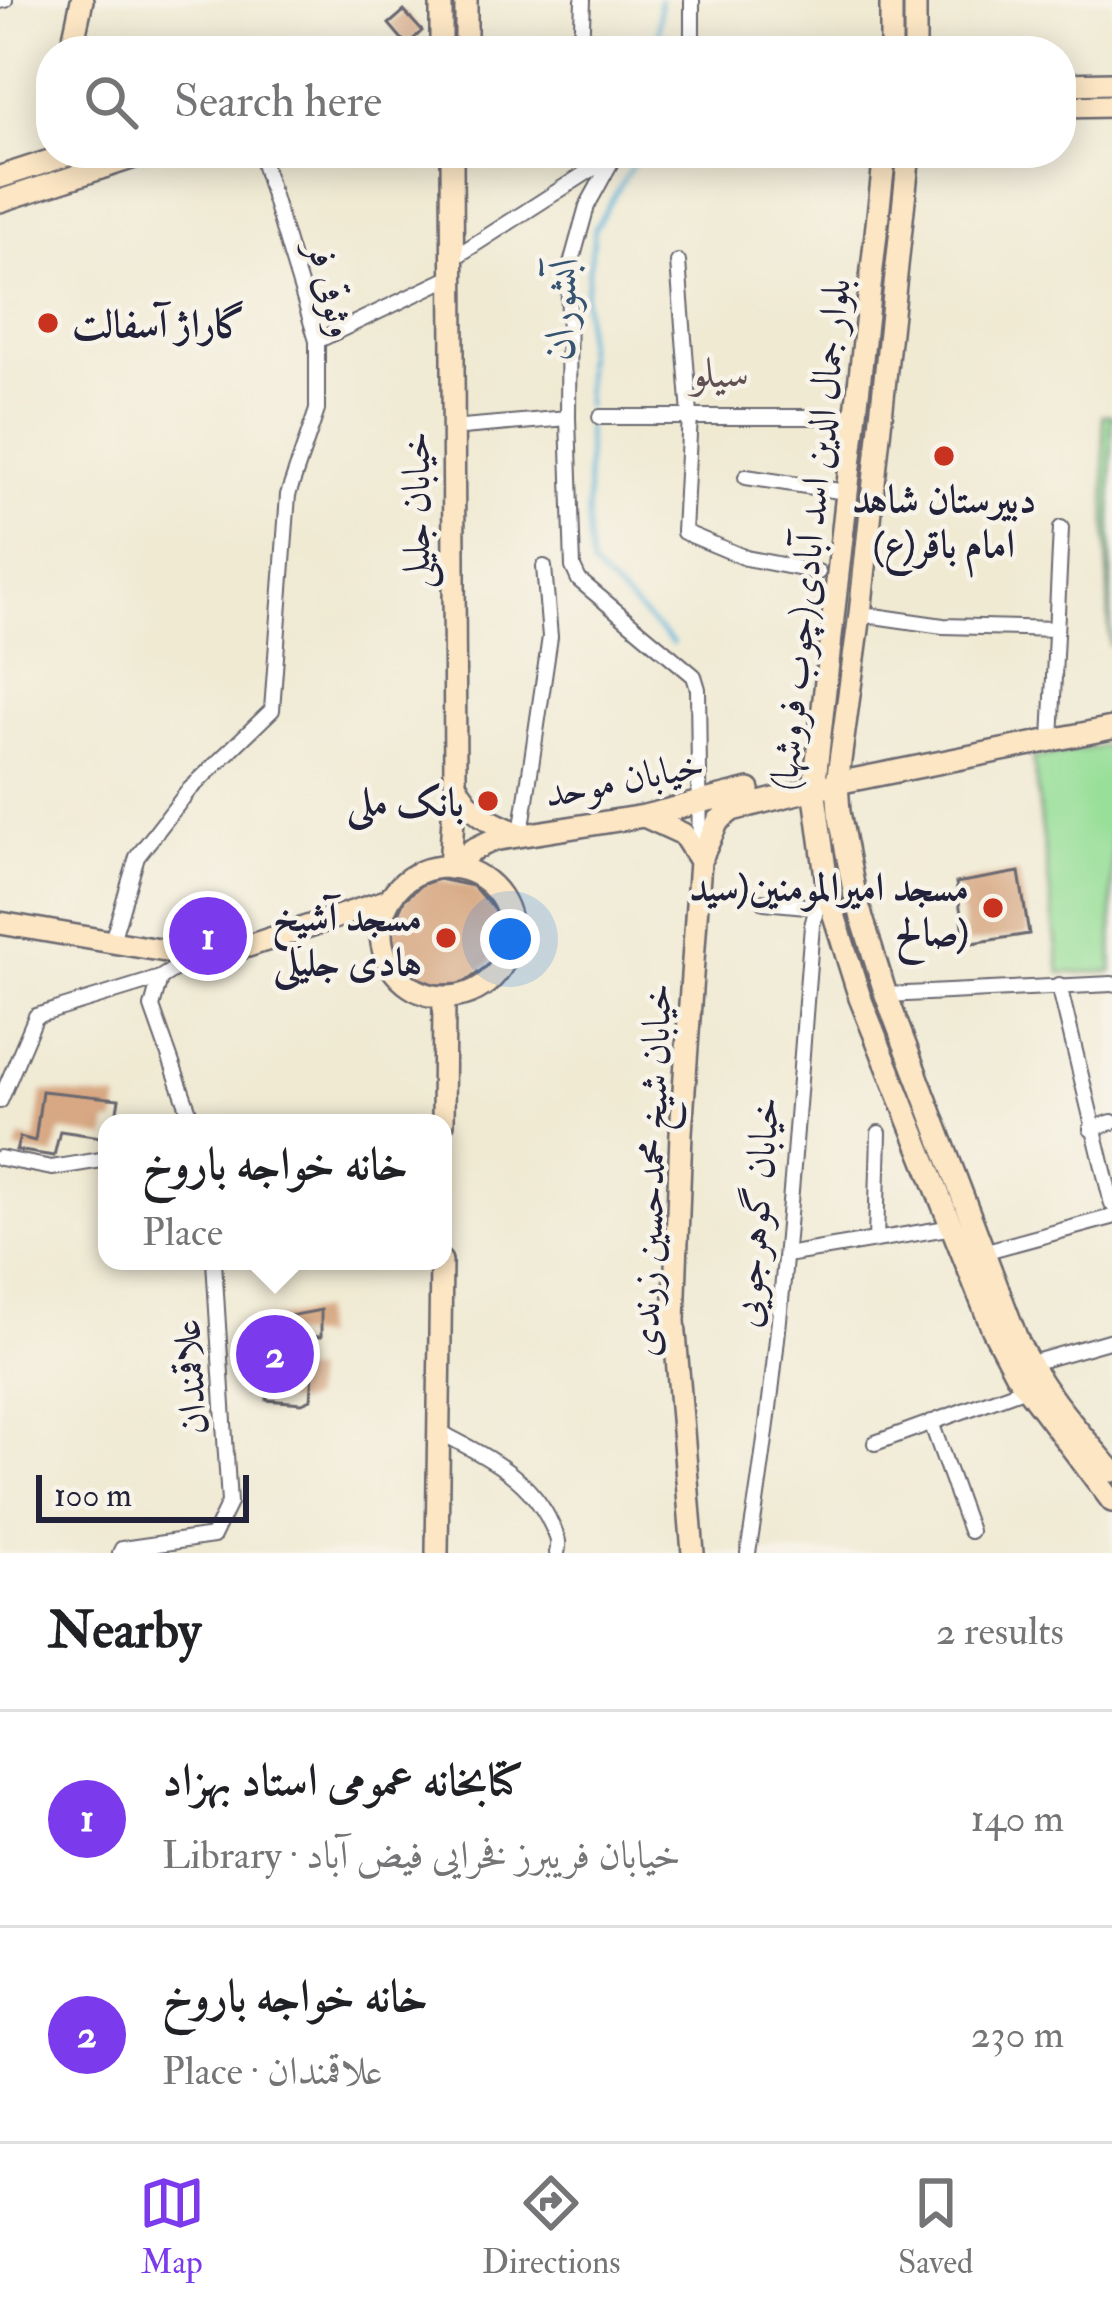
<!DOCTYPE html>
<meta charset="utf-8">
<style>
:root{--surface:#fff;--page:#f2f2f2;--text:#202124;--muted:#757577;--line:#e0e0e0;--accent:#7c3aed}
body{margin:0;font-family:"IM FELL Double Pica",Amiri,serif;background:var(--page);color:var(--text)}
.scale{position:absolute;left:36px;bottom:30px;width:213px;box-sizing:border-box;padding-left:12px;border:6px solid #22223b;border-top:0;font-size:33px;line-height:42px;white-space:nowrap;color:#22223b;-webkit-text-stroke:9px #f7f3e8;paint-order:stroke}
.you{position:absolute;left:510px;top:939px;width:42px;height:42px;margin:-30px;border:9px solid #fff;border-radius:50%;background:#1a73e8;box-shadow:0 0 0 18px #1a73e833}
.badge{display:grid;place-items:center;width:78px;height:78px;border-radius:50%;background:var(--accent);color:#fff;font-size:39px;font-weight:700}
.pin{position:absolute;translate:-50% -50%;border:6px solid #fff;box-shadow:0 3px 12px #0006}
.popup{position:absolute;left:98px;top:1114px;width:354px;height:156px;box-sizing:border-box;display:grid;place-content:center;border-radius:24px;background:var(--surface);filter:drop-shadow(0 3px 9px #0005);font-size:39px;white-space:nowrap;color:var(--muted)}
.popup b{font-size:45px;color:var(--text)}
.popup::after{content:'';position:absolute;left:50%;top:100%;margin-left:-24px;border:24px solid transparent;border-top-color:var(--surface)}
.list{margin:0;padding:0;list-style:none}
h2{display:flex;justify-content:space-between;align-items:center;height:156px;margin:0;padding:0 48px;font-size:51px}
h2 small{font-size:39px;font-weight:400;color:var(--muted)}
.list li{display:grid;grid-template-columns:78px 1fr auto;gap:36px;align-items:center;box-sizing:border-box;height:216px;padding:0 48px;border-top:3px solid var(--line)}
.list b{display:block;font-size:45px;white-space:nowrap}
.list p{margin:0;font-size:39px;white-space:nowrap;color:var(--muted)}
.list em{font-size:39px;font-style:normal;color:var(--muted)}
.icon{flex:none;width:66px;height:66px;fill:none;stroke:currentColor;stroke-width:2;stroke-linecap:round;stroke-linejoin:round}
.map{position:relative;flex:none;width:1112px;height:1553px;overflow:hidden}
.search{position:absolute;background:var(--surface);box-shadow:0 6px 30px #0003;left:36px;right:36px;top:36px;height:132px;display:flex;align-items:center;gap:30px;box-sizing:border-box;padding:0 42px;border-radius:48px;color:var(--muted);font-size:45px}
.sheet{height:588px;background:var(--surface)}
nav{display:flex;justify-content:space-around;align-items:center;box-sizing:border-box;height:168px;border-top:3px solid var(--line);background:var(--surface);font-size:33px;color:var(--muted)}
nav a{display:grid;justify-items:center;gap:6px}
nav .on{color:var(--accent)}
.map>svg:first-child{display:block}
.green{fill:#98df99;stroke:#5d806a;stroke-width:3}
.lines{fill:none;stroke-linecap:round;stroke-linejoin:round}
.stream{stroke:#5bb2d8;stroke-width:4.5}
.building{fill:#d7a883}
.street-casing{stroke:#6a6870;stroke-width:18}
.secondary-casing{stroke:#6a6870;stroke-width:26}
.street{stroke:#fff;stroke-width:14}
.secondary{stroke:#fce6c4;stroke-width:21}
.poi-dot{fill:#c8321e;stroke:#f7f3e8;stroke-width:4.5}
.labels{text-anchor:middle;stroke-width:9;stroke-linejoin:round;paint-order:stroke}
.street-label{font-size:39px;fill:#22223b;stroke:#f7f3e8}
.poi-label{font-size:39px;font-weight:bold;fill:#22223b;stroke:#f7f3e8;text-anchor:end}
.water-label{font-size:42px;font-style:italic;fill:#365472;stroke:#f7f3e8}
.neighbourhood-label{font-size:42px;fill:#615154;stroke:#f7f3e8}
</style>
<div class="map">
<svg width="1112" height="1553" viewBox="0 0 1112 1553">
<rect width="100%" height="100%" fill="#f7f3e8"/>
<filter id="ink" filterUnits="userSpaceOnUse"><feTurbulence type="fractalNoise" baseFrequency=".00833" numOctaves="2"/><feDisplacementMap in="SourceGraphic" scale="24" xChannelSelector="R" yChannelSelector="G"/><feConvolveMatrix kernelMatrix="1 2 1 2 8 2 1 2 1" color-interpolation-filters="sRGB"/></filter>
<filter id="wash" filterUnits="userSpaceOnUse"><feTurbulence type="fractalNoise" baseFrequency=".004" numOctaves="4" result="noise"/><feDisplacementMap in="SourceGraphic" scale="48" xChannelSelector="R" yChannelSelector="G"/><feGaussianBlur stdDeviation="2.7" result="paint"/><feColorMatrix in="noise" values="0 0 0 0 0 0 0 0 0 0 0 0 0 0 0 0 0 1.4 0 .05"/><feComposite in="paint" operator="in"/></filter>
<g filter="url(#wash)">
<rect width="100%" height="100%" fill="#f0ead3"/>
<!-- green -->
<path class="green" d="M 1103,415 L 1112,415 L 1110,647 Z
M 1112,745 L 1112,972 L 1060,973 L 1033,758 Z"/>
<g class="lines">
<!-- stream -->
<path class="stream" d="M 658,51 L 660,0
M 586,407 L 585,299 L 595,228 L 640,153
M 587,427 L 588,538 L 592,567 L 673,643"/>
</g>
<g id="blocks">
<!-- building -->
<path class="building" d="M 404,11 L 422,31 L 407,45 L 389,24 Z
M 1019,872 L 1029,934 L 966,944 L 956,883 Z
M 438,879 L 473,886 L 496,912 L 500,929 L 491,963 L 463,984 L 435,985 L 413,976 L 393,946 L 392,928 L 404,900 L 421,885 Z
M 42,1091 L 119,1099 L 115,1123 L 107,1123 L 107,1138 L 60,1131 L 54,1156 L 16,1150 L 20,1137 L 35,1141 Z
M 321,1310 L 321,1337 L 285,1334 L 282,1370 L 313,1372 L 311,1399 L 302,1403 L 267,1400 L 268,1320 Z"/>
</g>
</g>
<g filter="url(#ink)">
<use href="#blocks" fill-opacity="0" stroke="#6a6870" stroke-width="3"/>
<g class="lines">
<!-- street casing -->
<g class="street-casing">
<path id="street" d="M 0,1 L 5,0
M 581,51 L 583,0
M 692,51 L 692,0
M 616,153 L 587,206 L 569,271 L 568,418 L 573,567 L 579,580 L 694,676 L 698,689 L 700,856
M 452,259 L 614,155
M 678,262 L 690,415 L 684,532 L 746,558 L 818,572
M 317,341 L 451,277
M 600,417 L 857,417
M 451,428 L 568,418
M 746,477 L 846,492
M 860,614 L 943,626 L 1056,629
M 1051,740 L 1061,528
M 521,834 L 550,637 L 544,567
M 764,902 L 817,907
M 112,941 L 137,857 L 189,790 L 272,710 L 288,495 L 317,410 L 317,341 L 260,153
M 160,978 L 152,1007 L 193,1123
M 1059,985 L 1112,1204
M 886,995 L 1112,984
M 0,1101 L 36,1016 L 160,978 L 195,956
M 1091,1129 L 1112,1122
M 0,1158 L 52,1168 L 107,1159
M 876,1240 L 879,1133
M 983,1252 L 1112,1217
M 786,1255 L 953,1227
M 1028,1364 L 1112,1340
M 931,1422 L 970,1531
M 438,1431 C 485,1456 530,1476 552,1526 C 557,1537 560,1541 557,1553
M 875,1443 L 1026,1388
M 120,1553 L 122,1549 L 213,1536 L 229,1503 L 214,1261
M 748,1553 C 783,1346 795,1135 812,926 L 822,887"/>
</g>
<!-- secondary casing -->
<g class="secondary-casing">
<path id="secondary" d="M 915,0 L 915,51
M 71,51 L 82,0
M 441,51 L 441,0
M 466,51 L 466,0
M 891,51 L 891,0
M 1061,84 L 1112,83
M 1061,107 L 1112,106
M 885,153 L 814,788 L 829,899 L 860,998 L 993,1330 L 1016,1374 L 1112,1501
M 909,153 L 860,614 L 837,783 L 839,812 L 855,895 L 886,995 L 1018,1342 C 1041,1390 1078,1431 1112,1471
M 0,177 L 74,153
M 0,201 L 147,153
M 455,783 C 470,813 489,822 520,834
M 644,816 L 683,834 L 700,861
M 453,867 L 472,850 L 493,840 L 644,816 L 749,790
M381 932a65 65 0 1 1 130 0a65 65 0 1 1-130 0Z
M 450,868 L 455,783 L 452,153
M 0,923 L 195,956 L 245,947 L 389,900
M 443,1123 L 444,997
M 437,1553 L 441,1261
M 693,1553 L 674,1321 L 681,1133 L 700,861 L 718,821 L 732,810 L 837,783 L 1112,728"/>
</g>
<!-- street -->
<use href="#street" class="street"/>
<!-- secondary -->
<use href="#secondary" class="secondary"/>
</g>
</g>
<!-- markers -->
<g class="poi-dot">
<circle cx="48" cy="323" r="12"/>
<circle cx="944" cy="456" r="12"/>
<circle cx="488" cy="801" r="12"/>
<circle cx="993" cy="908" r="12"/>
<circle cx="446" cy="938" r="12"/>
</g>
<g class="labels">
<!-- street labels -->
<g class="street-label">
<text transform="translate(333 289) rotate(76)" y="14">وثوقی فر</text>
<text transform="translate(415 510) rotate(-90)" y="14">خیابان جلیلی</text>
<text transform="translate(809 534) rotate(-84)" y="14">بلوار جمال الدین اسد آبادی(چوب فروشها)</text>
<text transform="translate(624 778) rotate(-11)" y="14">خیابان موحد</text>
<text transform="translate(650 1170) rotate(-88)" y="14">خیابان شیخ محمدحسین زرندی</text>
<text transform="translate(755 1212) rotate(-85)" y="14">خیابان گوهرجویی</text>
<text transform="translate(189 1377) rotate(-94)" y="14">علاقمندان</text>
</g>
<!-- poi labels -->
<g class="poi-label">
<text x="72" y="337" text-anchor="start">گاراژ آسفالت</text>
<text x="944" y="512" text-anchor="middle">دبیرستان شاهد<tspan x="944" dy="45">امام باقر(ع)</tspan></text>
<text x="464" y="815">بانک ملی</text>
<text x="969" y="900">مسجد امیرالمومنین(سید<tspan x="969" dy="45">صالح)</tspan></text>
<text x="422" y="930">مسجد آشیخ<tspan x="422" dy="45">هادی جلیلی</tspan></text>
</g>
<!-- water labels -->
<g class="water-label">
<text transform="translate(560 308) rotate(-87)" y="15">آبشوران</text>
</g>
<!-- neighbourhood labels -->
<g class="neighbourhood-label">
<text x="720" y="387">سیلو</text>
</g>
</g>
</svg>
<div class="scale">100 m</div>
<div class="you"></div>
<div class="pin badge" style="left:208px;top:936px">1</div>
<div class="pin badge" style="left:275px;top:1354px">2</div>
<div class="popup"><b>خانه خواجه باروخ</b>Place</div>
<div class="search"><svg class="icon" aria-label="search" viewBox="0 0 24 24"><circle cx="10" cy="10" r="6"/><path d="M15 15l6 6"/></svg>Search here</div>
</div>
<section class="sheet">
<h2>Nearby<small>2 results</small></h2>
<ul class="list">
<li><span class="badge">1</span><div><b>کتابخانه عمومی استاد بهزاد</b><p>Library · خیابان فریبرز فخرایی فیض آباد</p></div><em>140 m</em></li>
<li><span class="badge">2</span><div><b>خانه خواجه باروخ</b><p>Place · علاقمندان</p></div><em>230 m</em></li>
</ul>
</section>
<nav>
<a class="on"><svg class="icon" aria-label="map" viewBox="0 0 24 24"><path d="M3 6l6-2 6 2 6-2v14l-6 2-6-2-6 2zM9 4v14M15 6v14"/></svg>Map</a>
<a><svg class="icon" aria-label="directions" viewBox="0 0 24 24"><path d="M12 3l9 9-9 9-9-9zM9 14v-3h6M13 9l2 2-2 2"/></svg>Directions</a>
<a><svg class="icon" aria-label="saved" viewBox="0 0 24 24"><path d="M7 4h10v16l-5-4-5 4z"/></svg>Saved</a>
</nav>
